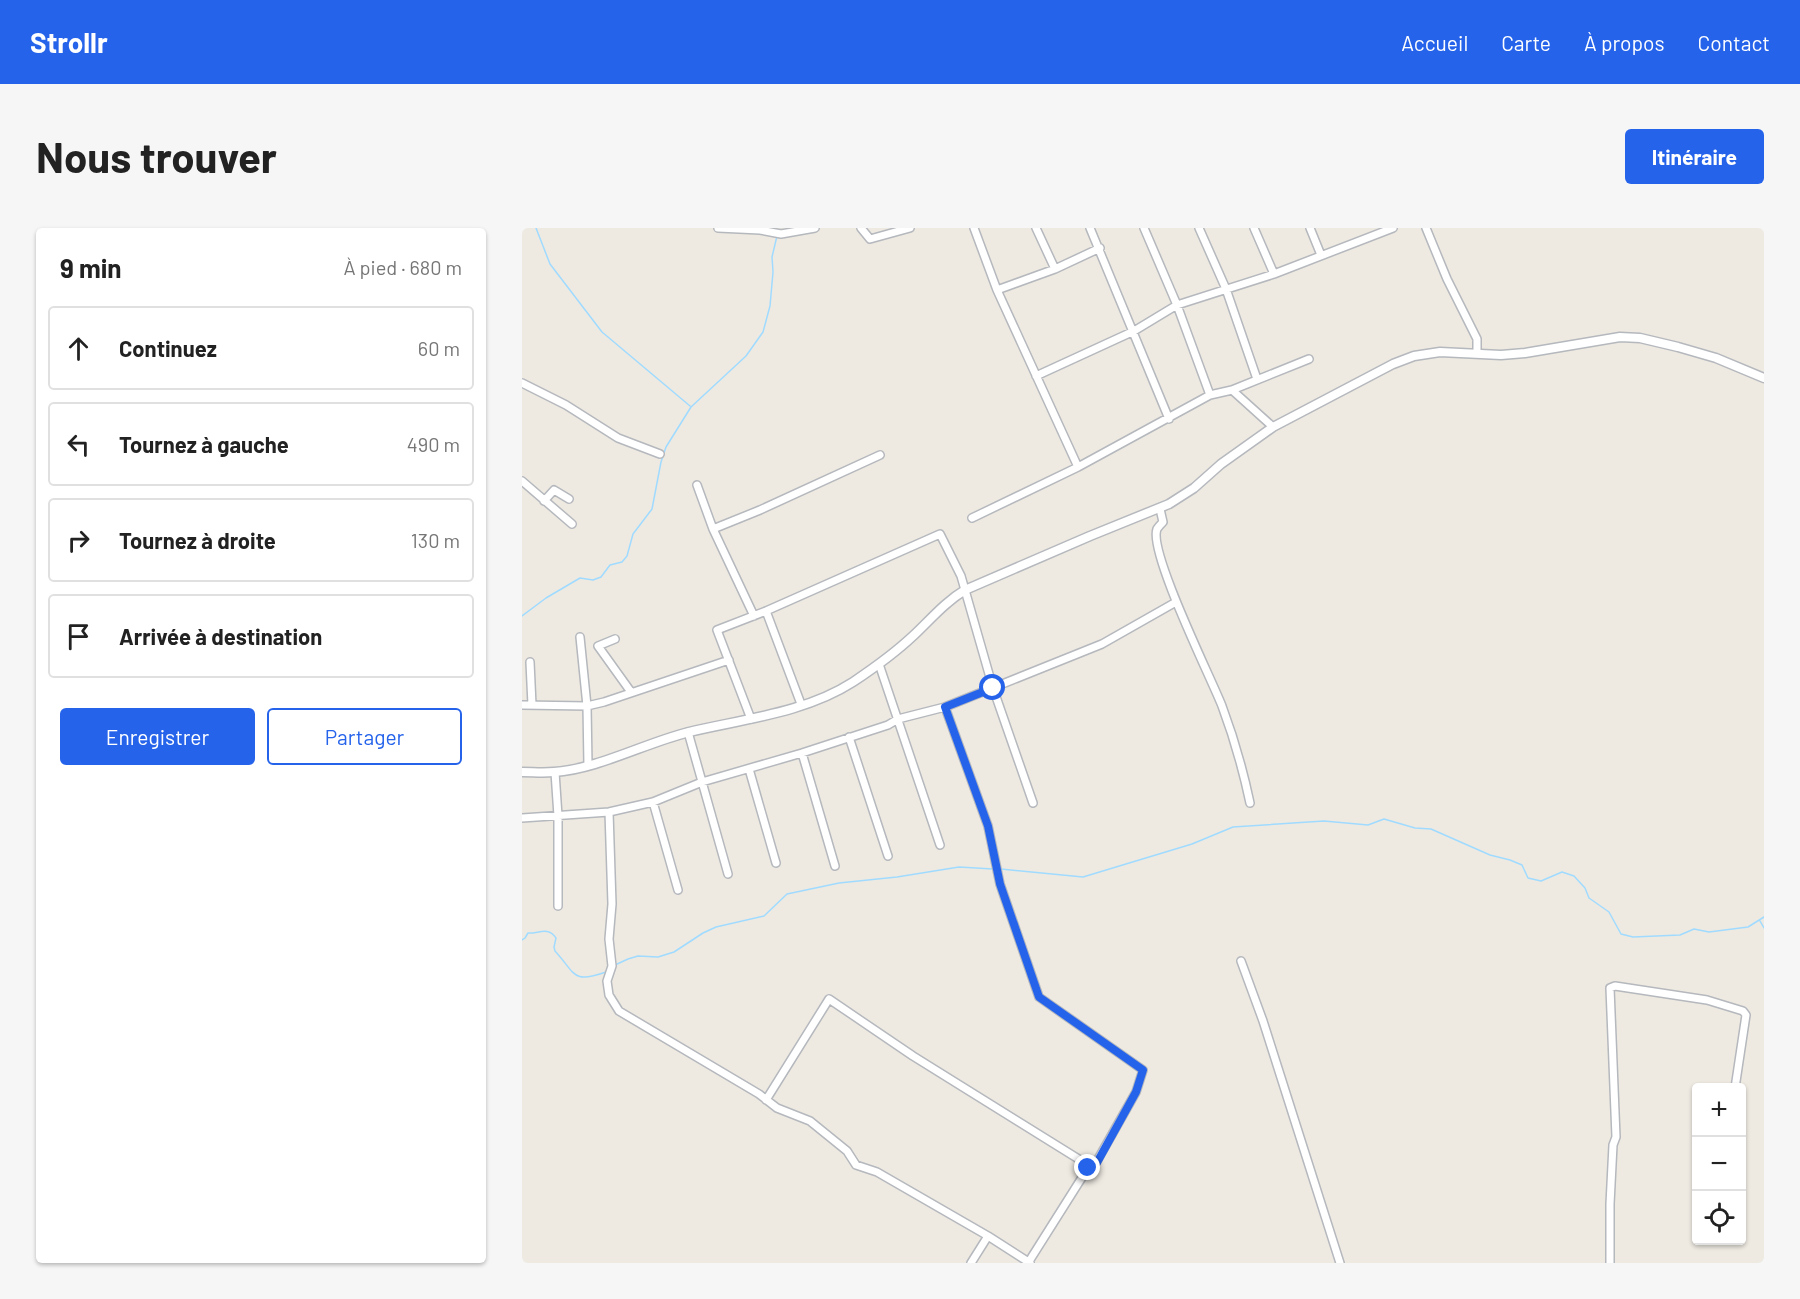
<!DOCTYPE html>
<html lang="fr">
<meta charset="utf-8">
<style>
:root{--surface:#fff;--page:#f6f6f6;--text:#222;--muted:#767676;--line:#e0e0e0;--accent:#2563eb}
body{margin:0;font-family:Barlow,sans-serif;background:var(--page);color:var(--text)}
.controls{position:absolute;right:18px;bottom:18px;display:grid;overflow:hidden;border-radius:6px;box-shadow:0 2px 4px #0004}
.controls button{width:54px;height:54px;display:grid;place-items:center;padding:0;border:0;border-bottom:2px solid var(--line);background:var(--surface);color:var(--text);font:30px sans-serif}
.stop{position:absolute;width:18px;height:18px;margin:-14px;border:4px solid #2563eb;border-radius:50%;background:#fff}
.stop.end{background:#2563eb;border-color:#fff;box-shadow:0 2px 6px #0008}
.list{margin:0;padding:0;list-style:none}
h2{display:flex;justify-content:space-between;align-items:center;height:78px;margin:0;padding:0 24px;font-size:26px}
h2 small{font-size:20px;font-weight:400;color:var(--muted)}
.list li{display:grid;grid-template-columns:39px 1fr auto;gap:18px;align-items:center;box-sizing:border-box;height:84px;margin:0 12px 12px;padding:0 12px;border:2px solid var(--line);border-radius:6px}
.list b{display:block;font-size:22px;white-space:nowrap}
.list em{font-size:20px;font-style:normal;color:var(--muted)}
.actions{display:flex;gap:12px;padding:18px 24px}
.actions a{flex:1;padding:14px 0;border:2px solid var(--accent);border-radius:6px;text-align:center;font-size:21px;color:var(--accent)}
.actions .main{background:var(--accent);color:#fff}
.icon{flex:none;width:33px;height:33px;fill:none;stroke:currentColor;stroke-width:2;stroke-linecap:round;stroke-linejoin:round}
.map{position:relative;flex:none;width:1242px;height:1035px;overflow:hidden;border-radius:6px}
header{display:flex;align-items:center;gap:36px;box-sizing:border-box;height:84px;padding:0 30px;background:var(--accent);color:#fff}
header strong{font-size:28px}
nav{display:flex;gap:33px;margin-inline-start:auto;font-size:21px}
.intro{display:flex;align-items:center;justify-content:space-between;box-sizing:border-box;height:144px;padding:0 36px}
h1{margin:0;font-size:42px}
.button{padding:15px 27px;border-radius:6px;background:var(--accent);color:#fff;font-size:21px;font-weight:700}
main{display:flex;gap:36px;padding:0 36px}
aside{flex:1;background:var(--surface);border-radius:6px;box-shadow:0 2px 4px #0004}
.map>svg:first-child{display:block}
.lines{fill:none;stroke-linecap:round;stroke-linejoin:round}
.stream{stroke:#a0dbff;stroke-width:1.5}
.minor-casing{stroke:#b5b8bd;stroke-width:10}
.tertiary-casing{stroke:#b5b8bd;stroke-width:11}
.minor{stroke:#fff;stroke-width:7}
.tertiary{stroke:#fff;stroke-width:8}
.route{stroke:#2563eb;stroke-width:8}
</style>
<header>
<strong>Strollr</strong>
<nav><a>Accueil</a><a>Carte</a><a>À propos</a><a>Contact</a></nav>
</header>
<div class="intro"><h1>Nous trouver</h1><a class="button">Itinéraire</a></div>
<main>
<aside>
<h2>9 min<small>À pied · 680 m</small></h2>
<ul class="list">
<li><svg class="icon" aria-label="ahead" viewBox="0 0 24 24"><path d="M12 20V5M6 11l6-6 6 6"/></svg><div><b>Continuez</b></div><em>60 m</em></li>
<li><svg class="icon" aria-label="left" viewBox="0 0 24 24"><path d="M17 20v-9H6M10 6l-5 5 5 5"/></svg><div><b>Tournez à gauche</b></div><em>490 m</em></li>
<li><svg class="icon" aria-label="right" viewBox="0 0 24 24"><path d="M7 20v-9h11M14 6l5 5-5 5"/></svg><div><b>Tournez à droite</b></div><em>130 m</em></li>
<li><svg class="icon" aria-label="arrive" viewBox="0 0 24 24"><path d="M6 21V4h12l-3 4 3 4H6"/></svg><div><b>Arrivée à destination</b></div></li>
</ul>
<div class="actions"><a class="main">Enregistrer</a><a>Partager</a></div>
</aside>
<div class="map">
<svg width="1242" height="1035" viewBox="0 0 1242 1035">
<rect width="100%" height="100%" fill="#eeeae2"/>
<g class="lines">
<!-- stream -->
<path class="stream" d="M 14,0 L 28,36 L 80,104 L 168,178
M 0,388 L 24,370 L 58,350 L 71,352 L 79,349 L 88,337 L 100,334 L 105,328 L 111,306 L 130,281 L 139,234 L 144,219 L 169,179 L 224,128 L 241,104 L 248,78 L 251,44 L 250,29 L 255,8
M 479,641 L 561,649 L 670,616 L 711,599 L 802,593 L 846,597 L 862,591 L 893,600 L 909,601 L 968,627 L 988,632 L 1000,637 L 1006,650 L 1019,653 L 1040,644 L 1052,648 L 1063,660 L 1067,670 L 1087,684 L 1099,706 L 1111,709 L 1158,707 L 1172,701 L 1187,704 L 1226,699 L 1242,689
M 1238,693 L 1242,700
M 0,712 L 3,710 L 6,705 C 16,706 26,698 34,710 L 32,719 L 33,723 C 54,746 50,756 84,744
M 93,737 L 106,731 L 116,728 L 136,729 L 152,724 L 181,705 L 194,699 L 242,688 L 265,666 L 317,655 L 375,649 L 437,639 L 471,641"/>
<!-- minor casing -->
<g class="minor-casing">
<path id="minor" d="M 196,0 L 238,2 L 259,6 L 293,0
M 339,0 L 348,11 L 388,0
M 452,0 L 475,62 L 556,239
M 514,0 L 533,41
M 568,0 L 647,191
M 622,0 L 655,77 L 688,167
M 677,0 L 704,61 L 735,151
M 732,0 L 752,46
M 788,0 L 799,27
M 904,0 L 925,51 L 955,111 L 955,125
M 475,62 L 533,41 L 578,20
M 514,148 L 612,103 L 655,77 L 752,46 L 871,0
M 0,155 L 44,177 L 96,210 L 138,226
M 710,162 L 751,199
M 0,253 L 50,296
M 175,257 L 191,301 L 232,388
M 22,273 L 32,262 L 47,271
M 638,281 L 641,294 C 639,296 637,298 635,301 C 626,323 689,450 700,478 C 712,510 721,542 728,575
M 450,290 L 556,239 L 688,167 L 710,162 L 787,131
M 191,301 L 238,282 L 358,227
M 244,383 L 279,476
M 58,409 L 65,478 L 66,537
M 93,411 L 76,418 L 109,464
M 8,434 L 10,477
M 357,436 L 418,617
M 0,477 L 65,478 L 82,474 L 207,432
M 423,479 L 466,598 L 478,656 L 517,769 L 621,842 L 614,864 L 571,940 L 566,940 L 506,1035
M 229,491 L 195,402 L 244,383 L 418,306 L 439,348 L 471,460 L 511,575
M 166,504 L 206,646
M 327,509 L 366,628
M 280,525 L 313,638
M 227,541 L 254,635
M 33,544 L 36,588 L 36,678
M 131,574 L 156,662
M 87,584 L 90,676 L 87,711 L 90,738 L 85,753 L 87,767 L 97,783 L 237,866 L 255,880 L 288,893 L 325,923 L 334,937 L 355,944 L 466,1008 L 508,1035
M 0,590 L 87,584 L 131,574 L 180,554 L 280,525 L 366,497 L 376,491 L 423,479 L 580,416 L 654,374
M 719,733 L 741,793 L 818,1035
M 244,872 L 307,771 L 391,828 L 571,940
M 449,1035 L 466,1008
M 1088,1035 L 1088,976 L 1091,917 L 1094,909 L 1088,760 L 1093,758 L 1185,772 L 1221,783 L 1224,787 L 1213,860"/>
</g>
<!-- tertiary casing -->
<g class="tertiary-casing">
<path id="tertiary" d="M 0,544 C 11,544 21,545 32,544 C 76,541 123,515 167,504 C 221,491 283,485 331,454 C 352,440 374,424 392,407 C 409,391 423,374 443,362 L 568,308 L 647,276 L 672,260 L 699,236 L 751,199 L 871,136 L 892,128 L 918,124 L 979,127 L 1003,125 L 1098,109 L 1118,110 L 1156,119 L 1194,130 L 1242,150"/>
</g>
<!-- minor -->
<use href="#minor" class="minor"/>
<!-- tertiary -->
<use href="#tertiary" class="tertiary"/>
</g>
<g class="lines">
<!-- route -->
<path class="route" d="M 471,460 L 423,479 L 466,598 L 478,656 L 517,769 L 621,842 L 614,864 L 572,940 L 566,940"/>
</g>
</svg>
<div class="controls">
<button>+</button>
<button>−</button>
<button><svg class="icon" aria-label="locate" viewBox="0 0 24 24"><circle cx="12" cy="12" r="6"/><path d="M12 2v4M12 18v4M2 12h4M18 12h4"/></svg></button>
</div>
<div class="stop" style="left:471px;top:460px"></div>
<div class="stop end" style="left:566px;top:940px"></div>
</div>
</main>
